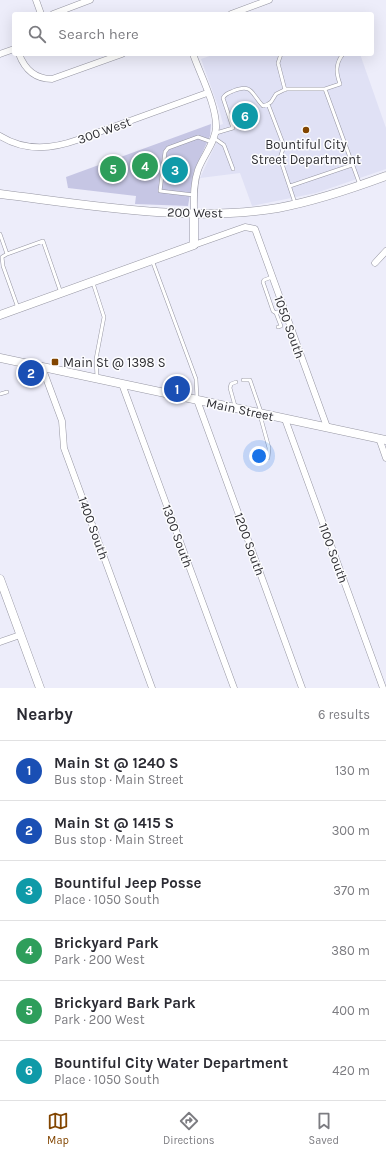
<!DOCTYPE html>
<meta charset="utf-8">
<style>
:root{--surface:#fff;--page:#f2f2f3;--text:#2b2b33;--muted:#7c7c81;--line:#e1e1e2;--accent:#824500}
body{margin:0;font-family:Karla,sans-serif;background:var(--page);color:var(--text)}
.you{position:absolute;left:259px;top:456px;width:14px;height:14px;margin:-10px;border:3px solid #fff;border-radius:50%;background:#1a73e8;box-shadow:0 0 0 6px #1a73e833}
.badge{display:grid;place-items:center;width:26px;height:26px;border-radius:50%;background:var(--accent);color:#fff;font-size:13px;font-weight:700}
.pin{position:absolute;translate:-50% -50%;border:2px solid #fff;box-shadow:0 1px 4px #0006}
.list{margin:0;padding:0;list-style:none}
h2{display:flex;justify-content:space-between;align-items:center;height:52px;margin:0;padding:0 16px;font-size:17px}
h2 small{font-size:13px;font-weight:400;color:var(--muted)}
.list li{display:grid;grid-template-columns:26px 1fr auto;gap:12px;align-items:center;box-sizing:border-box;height:60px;padding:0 16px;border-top:1px solid var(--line)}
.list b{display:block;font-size:15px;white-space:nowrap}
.list p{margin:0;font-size:13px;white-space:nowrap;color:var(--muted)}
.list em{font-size:13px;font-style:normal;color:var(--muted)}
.icon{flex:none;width:22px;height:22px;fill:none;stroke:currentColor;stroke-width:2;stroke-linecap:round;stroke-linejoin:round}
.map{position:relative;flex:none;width:386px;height:688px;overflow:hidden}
.search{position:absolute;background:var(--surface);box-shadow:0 4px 16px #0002;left:12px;right:12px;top:12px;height:44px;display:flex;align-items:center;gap:10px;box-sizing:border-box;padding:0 14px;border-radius:4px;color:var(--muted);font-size:15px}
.sheet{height:412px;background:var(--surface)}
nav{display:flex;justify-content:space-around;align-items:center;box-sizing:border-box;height:56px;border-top:1px solid var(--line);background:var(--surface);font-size:11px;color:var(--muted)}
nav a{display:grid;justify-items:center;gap:2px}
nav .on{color:var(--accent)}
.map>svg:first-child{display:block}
.built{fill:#e0e1f5}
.green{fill:#c6c6e4}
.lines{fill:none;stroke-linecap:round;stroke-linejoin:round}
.lane-casing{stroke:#9696a2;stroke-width:4}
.street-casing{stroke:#9696a2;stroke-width:7}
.secondary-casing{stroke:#9696a2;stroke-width:9}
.lane{stroke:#fff;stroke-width:3}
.street{stroke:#fff;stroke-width:6}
.secondary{stroke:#fff;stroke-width:8}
.poi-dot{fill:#824500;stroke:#fcfcfe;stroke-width:1.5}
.labels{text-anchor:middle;stroke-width:3;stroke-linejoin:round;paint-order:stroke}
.street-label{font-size:13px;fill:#2f2f34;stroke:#fcfcfe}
.poi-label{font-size:13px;fill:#2f2f34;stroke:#fcfcfe}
</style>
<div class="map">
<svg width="386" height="688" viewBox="0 0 386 688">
<rect width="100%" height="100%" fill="#ededfa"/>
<!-- built -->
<path class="built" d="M 215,54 L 360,54 L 386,128 L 386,169 L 316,193 L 252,206 L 240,173 L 200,178 L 218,139 L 220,125 L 223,124 L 219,109 L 201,59 Z"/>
<!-- green -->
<path class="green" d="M 211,124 L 210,136 L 194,171 L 188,206 L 135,204 L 136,196 L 68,188 L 66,177 Z"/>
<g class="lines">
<!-- lane casing -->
<g class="lane-casing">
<path id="lane" d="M 281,54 L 278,63 L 285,90
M 325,89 L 360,185
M 216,133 L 233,128 L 223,98 C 225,94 228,93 233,91 C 253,83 251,94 263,106 L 268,104
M 214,138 L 224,145 L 233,169
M 290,186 L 352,165
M 194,195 L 160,191 L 165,152 L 168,148 L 198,137 L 212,142
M 295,203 L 280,158 L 284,146 L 268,104 L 271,102 L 276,94 L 286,89 L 325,89 L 340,84 C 336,73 335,64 343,54
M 0,234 L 7,254
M 152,260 L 196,379 L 197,398
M 272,277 L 264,280 L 263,282 L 273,311 L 276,313 L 284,310
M 93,283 L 104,317 L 96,359 L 97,377
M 18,308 L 3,266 L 2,257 L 7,254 L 43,241 L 61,293
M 276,313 L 281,326 L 278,327
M 243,380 L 250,380 L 261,412
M 0,394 L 7,392
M 235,406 L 230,388 L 231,384 L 236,382
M 260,415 L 269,448 L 268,458"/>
</g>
<!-- street casing -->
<g class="street-casing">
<path id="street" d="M 36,0 L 41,14
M 53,14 L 90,0
M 231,14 L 269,0
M 0,54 L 14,49
M 19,54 C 25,70 35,79 52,79 L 122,54
M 193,54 C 200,74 217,106 216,128 C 215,143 203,156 198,170 C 193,184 194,199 194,213
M 0,136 C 24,151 52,149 77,140 L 207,93
M 194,245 L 245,227 L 255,229 L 327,427
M 375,263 L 386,251
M 42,367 L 62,421 L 64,448 L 152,688
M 122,384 L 234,688
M 197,400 L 302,688
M 285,419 L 383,688
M 379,438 L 386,458
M 0,642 L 20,635"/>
</g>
<!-- secondary casing -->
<g class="secondary-casing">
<path id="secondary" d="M 0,194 C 89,205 189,223 278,208 C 315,201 351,189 386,176
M 0,315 L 194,245 L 194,213
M 0,358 L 386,440
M 0,579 L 40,688"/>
</g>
<!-- lane -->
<use href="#lane" class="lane"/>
<!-- street -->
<use href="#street" class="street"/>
<!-- secondary -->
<use href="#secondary" class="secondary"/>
</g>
<!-- markers -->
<g class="poi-dot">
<circle cx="306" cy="130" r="4"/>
<rect x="51" y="358" width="8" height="8" rx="2"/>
</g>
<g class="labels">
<!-- street labels -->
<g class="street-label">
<text transform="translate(104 130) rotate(-20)" y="5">300 West</text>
<text transform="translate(195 212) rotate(1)" y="5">200 West</text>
<text transform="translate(290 327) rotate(70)" y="5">1050 South</text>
<text transform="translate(240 409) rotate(12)" y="5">Main Street</text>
<text transform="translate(94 528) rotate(70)" y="5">1400 South</text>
<text transform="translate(178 536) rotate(70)" y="5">1300 South</text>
<text transform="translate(250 544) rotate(70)" y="5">1200 South</text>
<text transform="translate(334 553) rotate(70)" y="5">1100 South</text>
</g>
<!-- poi labels -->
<g class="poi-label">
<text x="306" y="149">Bountiful City<tspan x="306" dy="15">Street Department</tspan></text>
<text x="63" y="367" text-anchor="start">Main St @ 1398 S</text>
</g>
</g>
</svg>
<div class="you"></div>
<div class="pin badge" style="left:177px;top:389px;background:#1a4fb4">1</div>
<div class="pin badge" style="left:31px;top:373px;background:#1a4fb4">2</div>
<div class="pin badge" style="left:175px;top:170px;background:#0f9aa8">3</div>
<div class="pin badge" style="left:145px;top:166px;background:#2e9e5b">4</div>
<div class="pin badge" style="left:113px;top:169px;background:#2e9e5b">5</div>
<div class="pin badge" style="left:245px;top:116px;background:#0f9aa8">6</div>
<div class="search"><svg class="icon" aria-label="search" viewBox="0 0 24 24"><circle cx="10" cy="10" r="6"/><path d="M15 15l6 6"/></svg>Search here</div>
</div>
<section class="sheet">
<h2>Nearby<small>6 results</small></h2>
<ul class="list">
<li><span class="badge" style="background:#1a4fb4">1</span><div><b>Main St @ 1240 S</b><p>Bus stop · Main Street</p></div><em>130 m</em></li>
<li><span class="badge" style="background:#1a4fb4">2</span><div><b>Main St @ 1415 S</b><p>Bus stop · Main Street</p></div><em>300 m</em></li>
<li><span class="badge" style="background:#0f9aa8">3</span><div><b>Bountiful Jeep Posse</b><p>Place · 1050 South</p></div><em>370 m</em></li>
<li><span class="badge" style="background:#2e9e5b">4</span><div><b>Brickyard Park</b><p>Park · 200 West</p></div><em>380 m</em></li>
<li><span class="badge" style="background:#2e9e5b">5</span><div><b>Brickyard Bark Park</b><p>Park · 200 West</p></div><em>400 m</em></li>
<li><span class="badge" style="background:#0f9aa8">6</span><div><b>Bountiful City Water Department</b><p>Place · 1050 South</p></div><em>420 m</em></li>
</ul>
</section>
<nav>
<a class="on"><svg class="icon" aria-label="map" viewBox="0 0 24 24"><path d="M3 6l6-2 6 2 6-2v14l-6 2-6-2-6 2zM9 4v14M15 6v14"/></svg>Map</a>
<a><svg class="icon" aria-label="directions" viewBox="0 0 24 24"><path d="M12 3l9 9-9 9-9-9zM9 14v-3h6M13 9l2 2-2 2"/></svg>Directions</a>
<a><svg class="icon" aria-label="saved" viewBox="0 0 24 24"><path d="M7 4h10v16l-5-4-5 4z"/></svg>Saved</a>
</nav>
